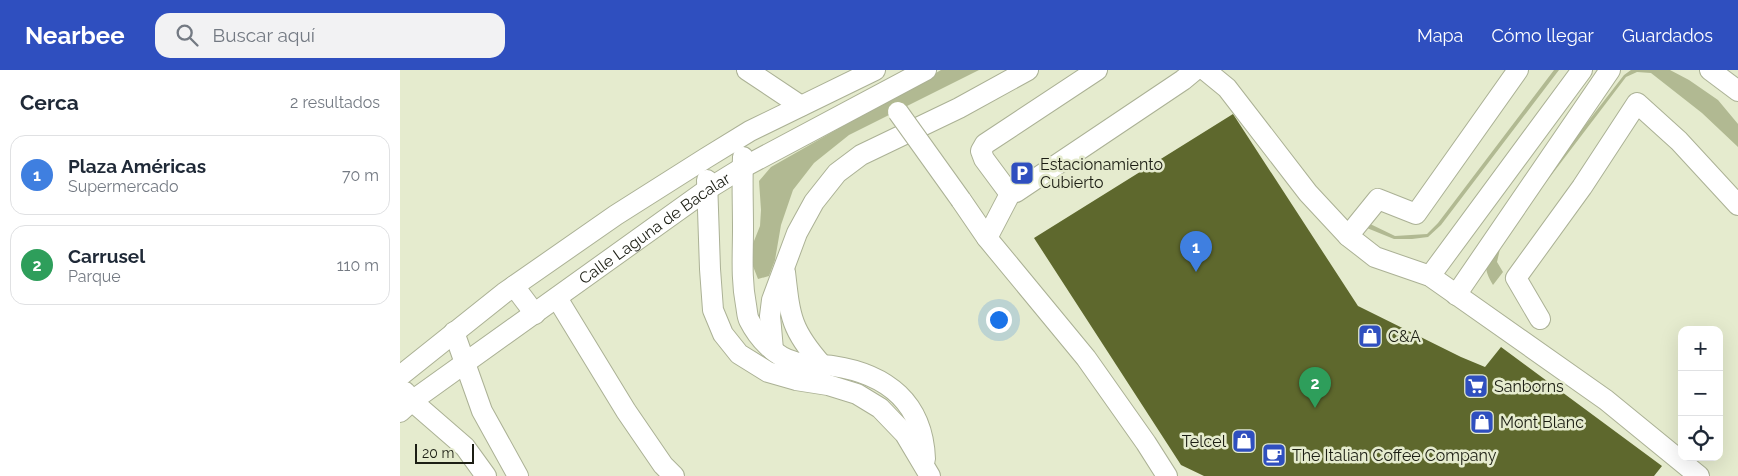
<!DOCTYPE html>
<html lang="es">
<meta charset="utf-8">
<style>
:root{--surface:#fff;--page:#f2f2f3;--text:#1f2937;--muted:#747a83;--line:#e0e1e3;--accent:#2f4fbf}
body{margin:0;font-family:Raleway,sans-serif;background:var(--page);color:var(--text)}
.controls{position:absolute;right:15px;bottom:15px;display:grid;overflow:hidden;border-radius:10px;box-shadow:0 5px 20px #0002}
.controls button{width:45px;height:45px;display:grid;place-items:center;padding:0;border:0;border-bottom:1px solid var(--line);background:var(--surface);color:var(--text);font:25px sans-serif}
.scale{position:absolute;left:15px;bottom:12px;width:59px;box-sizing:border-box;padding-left:5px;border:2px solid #1c1e14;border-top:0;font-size:14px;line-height:18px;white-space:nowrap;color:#1c1e14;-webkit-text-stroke:4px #e5ebce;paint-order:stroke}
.you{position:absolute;left:598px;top:249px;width:18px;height:18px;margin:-12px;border:4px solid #fff;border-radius:50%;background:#1a73e8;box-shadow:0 0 0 8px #1a73e833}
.badge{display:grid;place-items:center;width:32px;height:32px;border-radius:50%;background:var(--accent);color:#fff;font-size:16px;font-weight:700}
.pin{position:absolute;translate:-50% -41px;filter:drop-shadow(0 1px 2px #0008)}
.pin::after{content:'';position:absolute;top:26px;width:18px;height:15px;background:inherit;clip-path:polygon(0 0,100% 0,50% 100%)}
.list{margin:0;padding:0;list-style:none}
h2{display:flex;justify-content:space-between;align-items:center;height:65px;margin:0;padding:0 20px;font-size:21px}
h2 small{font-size:16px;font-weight:400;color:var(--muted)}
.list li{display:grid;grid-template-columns:32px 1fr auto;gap:15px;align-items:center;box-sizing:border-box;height:80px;margin:0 10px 10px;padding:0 10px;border:1px solid var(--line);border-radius:15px}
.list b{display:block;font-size:19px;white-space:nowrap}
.list p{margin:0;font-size:16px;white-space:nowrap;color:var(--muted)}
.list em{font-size:16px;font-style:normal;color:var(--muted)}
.icon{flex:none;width:28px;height:28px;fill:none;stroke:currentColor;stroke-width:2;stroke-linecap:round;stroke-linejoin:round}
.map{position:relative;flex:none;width:1338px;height:406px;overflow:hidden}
header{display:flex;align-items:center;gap:30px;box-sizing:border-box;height:70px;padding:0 25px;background:var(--accent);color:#fff}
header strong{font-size:24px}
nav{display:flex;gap:28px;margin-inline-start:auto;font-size:18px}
.search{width:350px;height:45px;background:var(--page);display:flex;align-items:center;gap:12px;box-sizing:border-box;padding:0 18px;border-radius:15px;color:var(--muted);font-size:19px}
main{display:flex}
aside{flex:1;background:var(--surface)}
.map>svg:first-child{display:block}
.green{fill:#b1b992}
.building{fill:#5e682d}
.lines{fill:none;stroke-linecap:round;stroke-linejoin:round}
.minor-casing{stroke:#abb195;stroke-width:22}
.minor{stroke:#fff;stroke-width:20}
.minor-bridge-casing{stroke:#abb195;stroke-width:22;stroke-linecap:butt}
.minor-bridge{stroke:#fff;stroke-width:20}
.labels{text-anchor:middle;stroke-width:5;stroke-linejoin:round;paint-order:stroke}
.poi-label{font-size:16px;fill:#1c1e14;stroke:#e5ebce;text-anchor:start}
.street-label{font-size:16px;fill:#1c1e14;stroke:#e5ebce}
</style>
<header>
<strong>Nearbee</strong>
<div class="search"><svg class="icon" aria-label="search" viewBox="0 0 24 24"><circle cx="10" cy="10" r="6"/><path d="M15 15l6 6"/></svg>Buscar aquí</div>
<nav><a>Mapa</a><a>Cómo llegar</a><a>Guardados</a></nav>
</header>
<main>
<aside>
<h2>Cerca<small>2 resultados</small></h2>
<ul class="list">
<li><span class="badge" style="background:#3f7fe0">1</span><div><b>Plaza Américas</b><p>Supermercado</p></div><em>70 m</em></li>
<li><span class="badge" style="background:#2e9e5b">2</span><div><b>Carrusel</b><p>Parque</p></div><em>110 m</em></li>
</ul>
</aside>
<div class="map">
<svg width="1338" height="406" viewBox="0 0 1338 406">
<rect width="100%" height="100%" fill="#e5ebce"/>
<!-- green -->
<path class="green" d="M 541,0 L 579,0 L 449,65 L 414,93 L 393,120 L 381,155 L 375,190 L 369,206 L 358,209 L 351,191 L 352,176 L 360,156 L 361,140 L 359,111 L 371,97 Z
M 1154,0 L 1159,0 L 1041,155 L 1028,167 L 1012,169 L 994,169 L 962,156 L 964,151 L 995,166 L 1027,164 L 1038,153 Z
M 1231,0 L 1270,0 L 1289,10 L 1318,30 L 1338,54 L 1338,77 L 1302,43 L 1251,3 L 1237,2 L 1226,7 L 1102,170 L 1097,192 L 1103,202 L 1093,215 C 1080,194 1087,187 1098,168 L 1224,5 Z"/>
<!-- building -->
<path class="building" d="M 833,44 L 958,236 L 1061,287 L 1085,297 L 1101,277 L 1262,396 L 1254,406 L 804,406 L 781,395 L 634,168 Z"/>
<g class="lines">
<!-- minor casing -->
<g class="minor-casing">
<g id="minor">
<path d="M 347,0 L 401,36"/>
<path d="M 697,0 L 585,74 L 581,81 L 584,89 L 607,120 L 611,122 L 616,122 L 783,10 L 795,0"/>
<path d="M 805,0 L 827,18 L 908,123 L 948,166 L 975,187 L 1030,206 L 1206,330 L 1299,406"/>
<path d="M 1310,0 L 1338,21"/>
<path d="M 343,87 C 342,111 343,135 343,159 C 343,185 341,209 346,235 C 347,240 347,246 349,250 C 358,268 375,287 395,292 C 408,296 421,294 433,296 C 487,304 523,333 525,389"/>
<path d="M 307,110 L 310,199 L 313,240 L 323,264 L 339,284 L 368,302 L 396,310 L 428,315 L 457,324 L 480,338 L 505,364 L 530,406"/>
<path d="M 561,130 L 587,168 L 686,288 L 746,373 L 767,406"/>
<path d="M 948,166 L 978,129 L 1016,144 L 1118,0"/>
<path d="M 587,168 L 611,122"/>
<path d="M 385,202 C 390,247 391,260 422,295"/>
<path d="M 1030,206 L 1182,0"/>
<path d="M 114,216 L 135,244"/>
<path d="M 1056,225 L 1210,0"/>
<path d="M 157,228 L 226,341 L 263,395 L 274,406"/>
<path d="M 1140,249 L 1116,208 L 1182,117 L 1237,33 L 1279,71 L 1338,135"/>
<path d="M 54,262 L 82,341 L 118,406"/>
<path d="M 373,280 L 370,246 L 372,230 L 397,163 L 414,132 L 437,103 L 461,85 L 559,38 L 628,0"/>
<path d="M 0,306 L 104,223 L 216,145 L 306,88 L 350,61 L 475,0"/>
<path d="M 5,322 L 12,331 L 65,377 L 86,406"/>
<path id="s1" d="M 0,342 L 12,331 L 308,119 L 342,98 L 526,0"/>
</g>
</g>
<!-- minor -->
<use href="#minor" class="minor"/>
<!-- minor-bridge casing -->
<g class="minor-bridge-casing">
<path id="minor-bridge" d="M 498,42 L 561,130"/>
</g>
<!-- minor-bridge -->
<use href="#minor-bridge" class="minor-bridge"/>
</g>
<!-- icons -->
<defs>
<g id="parking-square" transform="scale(1.25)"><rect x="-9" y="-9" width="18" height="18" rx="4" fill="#2f4fbf" stroke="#e5ebce"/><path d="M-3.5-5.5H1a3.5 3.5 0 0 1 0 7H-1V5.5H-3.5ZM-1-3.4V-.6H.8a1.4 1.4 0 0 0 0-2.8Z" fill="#fff"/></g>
<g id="shop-square" transform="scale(1.25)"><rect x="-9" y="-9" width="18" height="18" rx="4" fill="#2f4fbf" stroke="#e5ebce"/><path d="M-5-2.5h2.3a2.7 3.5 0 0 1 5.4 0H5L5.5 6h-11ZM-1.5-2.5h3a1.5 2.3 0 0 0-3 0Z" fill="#fff"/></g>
<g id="supermarket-square" transform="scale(1.25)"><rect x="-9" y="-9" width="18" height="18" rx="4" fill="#2f4fbf" stroke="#e5ebce"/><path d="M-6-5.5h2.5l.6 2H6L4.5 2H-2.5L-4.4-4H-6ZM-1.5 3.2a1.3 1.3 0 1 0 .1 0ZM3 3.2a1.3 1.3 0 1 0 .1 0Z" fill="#fff"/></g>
<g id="cafe-square" transform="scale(1.25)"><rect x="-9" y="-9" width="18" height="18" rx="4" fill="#2f4fbf" stroke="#e5ebce"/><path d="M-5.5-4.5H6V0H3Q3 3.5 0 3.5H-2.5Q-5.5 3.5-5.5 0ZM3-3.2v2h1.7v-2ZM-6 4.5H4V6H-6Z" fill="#fff"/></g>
</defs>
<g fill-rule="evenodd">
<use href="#parking-square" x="622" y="103"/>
<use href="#shop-square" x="970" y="266"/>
<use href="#supermarket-square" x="1076" y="316"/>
<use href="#shop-square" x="1082" y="352"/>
<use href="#shop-square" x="844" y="371"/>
<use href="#cafe-square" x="874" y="385"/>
</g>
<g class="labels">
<!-- poi labels -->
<g class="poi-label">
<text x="640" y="100">Estacionamiento<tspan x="640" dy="18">Cubierto</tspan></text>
<text x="988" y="272">C&amp;A</text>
<text x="1094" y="322">Sanborns</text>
<text x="1100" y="358">Mont Blanc</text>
<text x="826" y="377" text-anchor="end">Telcel</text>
<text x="892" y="391">The Italian Coffee Company</text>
</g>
<!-- street labels -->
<g class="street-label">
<text dy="6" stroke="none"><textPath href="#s1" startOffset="314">Calle Laguna de Bacalar</textPath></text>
</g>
</g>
</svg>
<div class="controls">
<button>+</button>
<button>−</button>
<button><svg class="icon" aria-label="locate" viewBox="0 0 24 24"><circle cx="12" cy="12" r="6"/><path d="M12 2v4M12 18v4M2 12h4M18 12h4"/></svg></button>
</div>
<div class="scale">20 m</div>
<div class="you"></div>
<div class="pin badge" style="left:796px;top:202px;background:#3f7fe0">1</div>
<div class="pin badge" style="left:915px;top:338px;background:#2e9e5b">2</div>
</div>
</main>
